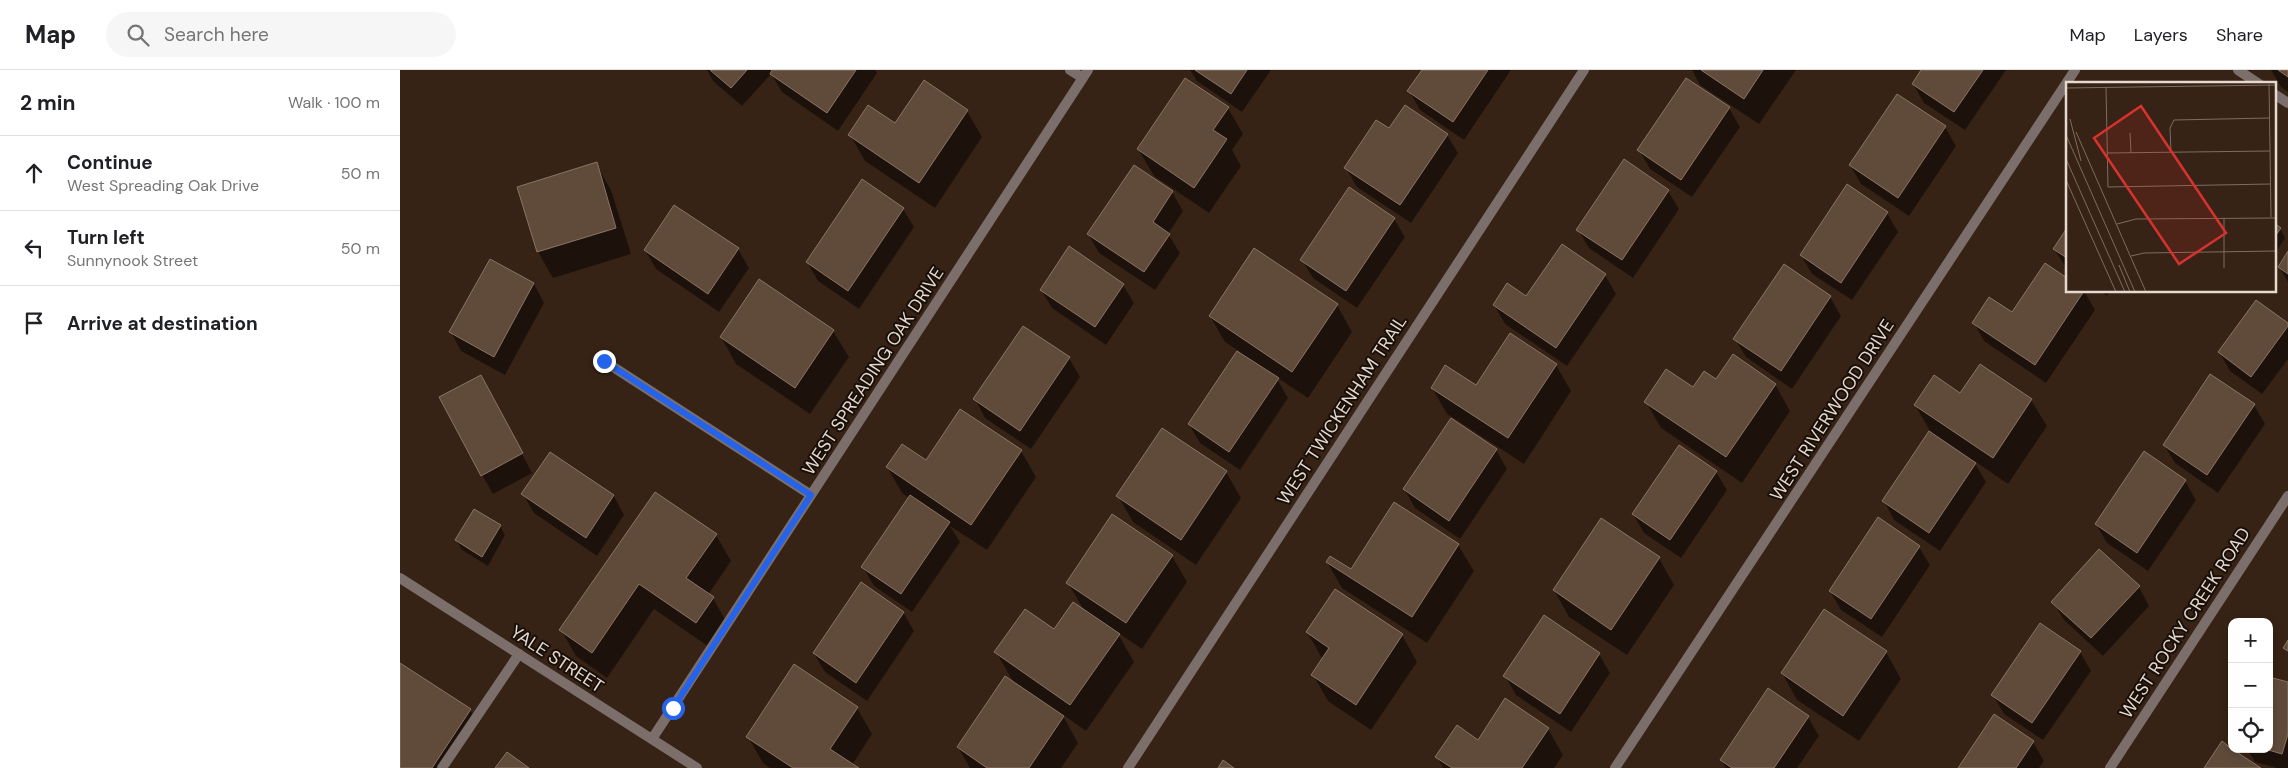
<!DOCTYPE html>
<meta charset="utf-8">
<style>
:root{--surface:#fff;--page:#f6f6f6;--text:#202124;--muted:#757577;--line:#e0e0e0}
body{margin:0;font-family:"DM Sans",sans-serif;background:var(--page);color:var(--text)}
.controls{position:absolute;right:15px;bottom:15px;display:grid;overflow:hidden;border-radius:10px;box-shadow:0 2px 12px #0003}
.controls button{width:45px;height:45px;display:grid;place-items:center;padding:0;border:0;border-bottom:1px solid var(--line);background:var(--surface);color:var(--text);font:25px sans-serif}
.stop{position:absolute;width:15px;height:15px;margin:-11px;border:4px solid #2563eb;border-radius:50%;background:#fff}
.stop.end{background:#2563eb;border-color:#fff;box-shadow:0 1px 5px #0008}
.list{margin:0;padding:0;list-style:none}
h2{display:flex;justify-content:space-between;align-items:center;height:65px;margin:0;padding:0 20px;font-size:21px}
h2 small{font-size:16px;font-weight:400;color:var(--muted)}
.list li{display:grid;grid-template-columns:32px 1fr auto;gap:15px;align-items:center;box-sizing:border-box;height:75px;padding:0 20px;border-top:1px solid var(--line)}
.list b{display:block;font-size:19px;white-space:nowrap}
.list p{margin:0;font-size:16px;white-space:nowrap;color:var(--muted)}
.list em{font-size:16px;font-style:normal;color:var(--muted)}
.icon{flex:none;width:28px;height:28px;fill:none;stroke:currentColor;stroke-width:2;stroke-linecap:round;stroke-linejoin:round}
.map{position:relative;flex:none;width:1888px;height:698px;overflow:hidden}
header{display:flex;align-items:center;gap:30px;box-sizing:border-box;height:70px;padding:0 25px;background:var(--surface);border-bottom:1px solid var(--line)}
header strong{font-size:24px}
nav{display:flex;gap:28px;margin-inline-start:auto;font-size:18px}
.search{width:350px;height:45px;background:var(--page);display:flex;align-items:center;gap:12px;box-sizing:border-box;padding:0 18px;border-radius:28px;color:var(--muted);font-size:19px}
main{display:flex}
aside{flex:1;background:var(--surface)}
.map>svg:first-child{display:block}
.shadow{fill:#0007}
.building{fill:#604b3b;stroke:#8b7464}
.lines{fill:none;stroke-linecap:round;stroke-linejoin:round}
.service{stroke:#7b6e6b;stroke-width:10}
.minor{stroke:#7b6e6b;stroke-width:10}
.route{stroke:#2563eb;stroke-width:6}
.labels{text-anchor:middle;stroke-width:4;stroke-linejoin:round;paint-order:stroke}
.street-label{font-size:18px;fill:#e6d9d0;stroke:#180f09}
.inset-road{fill:none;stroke:#7d6c60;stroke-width:1}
.view{fill:#d73130;fill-opacity:0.15;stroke:#d73130;stroke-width:2.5}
.inset-edge{fill:none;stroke:#e6d9d0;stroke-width:2.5}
</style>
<header>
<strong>Map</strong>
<div class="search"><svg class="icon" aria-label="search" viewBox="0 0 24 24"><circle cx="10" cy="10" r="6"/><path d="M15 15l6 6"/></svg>Search here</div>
<nav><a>Map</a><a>Layers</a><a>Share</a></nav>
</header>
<main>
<aside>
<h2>2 min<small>Walk · 100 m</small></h2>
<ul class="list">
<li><svg class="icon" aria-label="ahead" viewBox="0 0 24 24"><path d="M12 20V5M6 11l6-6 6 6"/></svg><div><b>Continue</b><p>West Spreading Oak Drive</p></div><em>50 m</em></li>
<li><svg class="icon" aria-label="left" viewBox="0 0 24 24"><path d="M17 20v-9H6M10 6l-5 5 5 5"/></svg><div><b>Turn left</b><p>Sunnynook Street</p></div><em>50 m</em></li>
<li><svg class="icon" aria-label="arrive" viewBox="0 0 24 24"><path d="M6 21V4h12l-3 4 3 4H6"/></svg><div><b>Arrive at destination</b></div></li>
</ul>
</aside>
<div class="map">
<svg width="1888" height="698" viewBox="0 0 1888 698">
<rect width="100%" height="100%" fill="#372315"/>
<!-- shadow -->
<path class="shadow" d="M 307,0 L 475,0 L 477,3 L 438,61 L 382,22 L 371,4 L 342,36 L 313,11 Z
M 790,0 L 871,0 L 842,42 L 797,11 Z
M 1023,0 L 1111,0 L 1064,70 L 1020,40 L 1009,21 Z
M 1292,0 L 1396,0 L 1359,54 L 1300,15 Z
M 1523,0 L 1606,0 L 1565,60 L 1524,33 L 1513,14 Z
M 1871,0 L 1888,0 L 1888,22 L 1881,17 Z
M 828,38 L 843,64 L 832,80 L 841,96 L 809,143 L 754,106 L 738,79 Z
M 1329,38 L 1340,57 L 1292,127 L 1250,99 L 1239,80 Z
M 567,41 L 582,67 L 535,138 L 465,91 L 450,65 Z
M 1545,57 L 1556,76 L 1509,146 L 1461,114 L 1450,95 Z
M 1047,65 L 1058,83 L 1011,153 L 957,117 L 946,98 Z
M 196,94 L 211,120 L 231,184 L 153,208 L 138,182 Z
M 734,96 L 772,122 L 783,141 L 768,164 L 780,183 L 755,220 L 699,183 L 688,164 Z
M 1268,121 L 1279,139 L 1233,208 L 1189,178 L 1178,160 Z
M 503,139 L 514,157 L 459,239 L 418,211 L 407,192 Z
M 1487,143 L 1498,162 L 1452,230 L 1412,204 L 1401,185 Z
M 994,149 L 1005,167 L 957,238 L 913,208 L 902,190 Z
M 1874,155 L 1880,158 L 1885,168 L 1874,185 Z
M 1667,160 L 1667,199 L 1654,179 Z
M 338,179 L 349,198 L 319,242 L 256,199 L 245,180 Z
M 855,180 L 937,235 L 952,262 L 908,328 L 876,307 L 888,328 L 840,400 L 800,373 L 789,354 L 839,281 L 825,272 L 810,246 Z
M 1888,184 L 1888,212 L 1879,197 Z
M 90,190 L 134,214 L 144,233 L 105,305 L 61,281 L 51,262 Z
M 1384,196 L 1430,227 L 1441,246 L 1392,319 L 1346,287 L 1335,269 Z
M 1205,205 L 1216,224 L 1167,296 L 1105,254 L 1094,235 L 1127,228 Z
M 359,211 L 433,261 L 449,287 L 410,344 L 336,294 L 321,267 Z
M 723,215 L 734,233 L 706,275 L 652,238 L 641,220 Z
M 1667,221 L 1684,221 L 1695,240 L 1646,313 L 1584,271 L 1574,253 L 1612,244 Z
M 1700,221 L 1710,221 L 1707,226 Z
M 1888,255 L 1888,289 L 1862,324 L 1830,301 L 1819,282 Z
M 669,288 L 680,307 L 631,379 L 585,348 L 575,329 Z
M 1156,295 L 1171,321 L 1124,394 L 1047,344 L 1032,318 L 1077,317 Z
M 1580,295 L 1631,330 L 1647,356 L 1608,414 L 1573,390 L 1586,412 L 1540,481 L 1494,450 L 1484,431 L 1533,366 L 1515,335 L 1561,325 Z
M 1316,311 L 1375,314 L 1390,341 L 1342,413 L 1261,358 L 1246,332 Z
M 91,325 L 132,403 L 93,424 L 82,405 Z
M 1854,335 L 1865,354 L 1818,423 L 1775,393 L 1764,375 Z
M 1051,350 L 1096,380 L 1107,399 L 1060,469 L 1015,438 L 1004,419 Z
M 621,381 L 636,407 L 587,480 L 550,456 L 560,472 L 512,542 L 474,516 L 463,497 L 509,428 L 502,423 L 487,397 Z
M 150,384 L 214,426 L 224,445 L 197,486 L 134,443 L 123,424 Z
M 826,402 L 841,428 L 796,495 L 733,452 L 718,426 Z
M 1316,402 L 1327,420 L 1281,488 L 1244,463 L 1233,444 Z
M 1785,411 L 1796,430 L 1748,501 L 1707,473 L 1696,454 Z
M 1202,450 L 1259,488 L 1274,515 L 1227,585 L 1169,547 L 1154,520 Z
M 100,456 L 105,465 L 88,496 L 62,480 L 56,470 Z
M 316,465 L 331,491 L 308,525 L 313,528 L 328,555 L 312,579 L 254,539 L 207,608 L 176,586 L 161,560 Z
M 1058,475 L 1074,501 L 1027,573 L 942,518 L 927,492 L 951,501 Z
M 1519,477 L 1530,495 L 1482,567 L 1441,540 L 1430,521 Z
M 772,486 L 787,512 L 742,579 L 717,562 L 734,592 L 686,661 L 662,644 L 678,673 L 661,698 L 570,698 L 558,677 L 614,613 L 596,582 L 655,561 L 685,542 L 668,513 Z
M 1739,517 L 1749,536 L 1703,586 L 1664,550 L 1653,532 Z
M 936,520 L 1002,565 L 1017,592 L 971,660 L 928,631 L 913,605 L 923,590 L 907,562 Z
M 503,542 L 514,561 L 467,631 L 425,602 L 414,584 Z
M 1144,547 L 1199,584 L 1210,603 L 1171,662 L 1116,625 L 1105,606 Z
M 1486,582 L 1501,609 L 1459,671 L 1397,630 L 1382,603 Z
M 1680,582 L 1691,601 L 1643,670 L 1604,644 L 1593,625 Z
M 0,594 L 70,639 L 75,649 L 43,698 L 0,698 Z
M 1888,613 L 1888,698 L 1877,698 L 1855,692 L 1847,679 L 1869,679 Z
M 457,638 L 472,664 L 452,695 L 457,698 L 370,698 L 363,693 L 348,667 Z
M 1595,646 L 1633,672 L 1644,691 L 1639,698 L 1559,698 Z
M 1408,647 L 1419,666 L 1397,698 L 1326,698 L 1321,690 Z
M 1148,659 L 1163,685 L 1154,698 L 1043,698 L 1037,687 L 1078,671 Z"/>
<!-- building -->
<path class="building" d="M 310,0 L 347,0 L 331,18 Z
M 372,0 L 456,0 L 427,43 L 370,4 Z
M 795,0 L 847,0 L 831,24 Z
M 1022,0 L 1088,0 L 1053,52 L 1007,21 Z
M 1301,0 L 1363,0 L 1344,29 Z
M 1521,0 L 1583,0 L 1554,42 L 1512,14 Z
M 1878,0 L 1888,0 L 1888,7 Z
M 785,8 L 829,37 L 813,60 L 827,69 L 794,118 L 737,79 Z
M 1286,8 L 1330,37 L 1281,110 L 1237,80 Z
M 524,10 L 568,40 L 519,113 L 448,65 L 468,35 L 495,53 Z
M 1497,24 L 1546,56 L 1498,128 L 1449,95 Z
M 1005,35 L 1048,64 L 1000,135 L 944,98 L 976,50 L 989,58 Z
M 1224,89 L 1269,120 L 1222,190 L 1176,160 Z
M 197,92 L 216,158 L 137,182 L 117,117 Z
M 734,95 L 773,121 L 753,152 L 770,164 L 744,202 L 687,164 Z
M 462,109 L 504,138 L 448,221 L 406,192 Z
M 1447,114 L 1488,142 L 1441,213 L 1400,185 Z
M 949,117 L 995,148 L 946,221 L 900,190 Z
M 274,135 L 339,178 L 308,224 L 244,180 Z
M 1874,153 L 1881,158 L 1874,168 Z
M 1667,158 L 1667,188 L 1653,179 Z
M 1162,174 L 1206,204 L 1156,278 L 1093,235 L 1107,213 L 1126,226 Z
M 669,176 L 724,214 L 695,257 L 640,220 Z
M 854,178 L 938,234 L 892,302 L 809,246 Z
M 1888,181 L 1888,204 L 1878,197 Z
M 90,189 L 134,213 L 94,287 L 49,262 Z
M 1645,193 L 1667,208 L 1667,221 L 1684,221 L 1635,295 L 1572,253 L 1589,227 L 1612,242 Z
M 1384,194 L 1431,226 L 1381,301 L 1333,269 Z
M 359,209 L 434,260 L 395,318 L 320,267 Z
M 1856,230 L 1888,253 L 1888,256 L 1851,307 L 1818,282 Z
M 623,256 L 670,287 L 620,361 L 573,329 Z
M 1110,263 L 1157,294 L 1108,368 L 1031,318 L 1045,295 L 1076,315 Z
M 837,281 L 879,308 L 829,382 L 788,354 Z
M 1333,284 L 1376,314 L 1326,387 L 1244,332 L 1266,299 L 1293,317 L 1304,301 L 1316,309 Z
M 1580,294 L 1632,329 L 1593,388 L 1514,335 L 1534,305 L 1560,323 Z
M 1810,304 L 1855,334 L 1807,405 L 1763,375 Z
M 81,305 L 123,383 L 81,406 L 39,327 Z
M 560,339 L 622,380 L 571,455 L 486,397 L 502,374 L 526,390 Z
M 1051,348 L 1097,379 L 1049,451 L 1003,419 Z
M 762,358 L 827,401 L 781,470 L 716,426 Z
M 1529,361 L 1576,393 L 1529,463 L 1482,431 Z
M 1279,375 L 1317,401 L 1270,470 L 1232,444 Z
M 1744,381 L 1786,410 L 1737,483 L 1695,454 Z
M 150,382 L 214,425 L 186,468 L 121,424 Z
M 255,422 L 317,464 L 286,508 L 314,527 L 296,553 L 239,514 L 192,583 L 159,560 Z
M 510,425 L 550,452 L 501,524 L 461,497 Z
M 994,432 L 1059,474 L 1012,547 L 926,492 L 930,486 L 951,499 Z
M 74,439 L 101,455 L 82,487 L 55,470 Z
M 712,444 L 773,485 L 726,553 L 666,513 Z
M 1478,447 L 1520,476 L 1471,549 L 1429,521 Z
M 1201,448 L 1260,487 L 1211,560 L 1153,520 Z
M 1699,479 L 1740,516 L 1691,568 L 1651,532 Z
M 461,512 L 504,542 L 456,613 L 413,583 Z
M 935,519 L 1003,564 L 956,635 L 911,605 L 929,578 L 906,562 Z
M 673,532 L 720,564 L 670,635 L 594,582 L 625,539 L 654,559 Z
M 1424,539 L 1487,581 L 1443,646 L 1381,603 Z
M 1144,545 L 1200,583 L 1160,644 L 1103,606 Z
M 1640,553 L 1681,581 L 1632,653 L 1591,625 Z
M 1888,570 L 1888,581 L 1883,578 Z
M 0,593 L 71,639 L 32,698 L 0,698 Z
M 394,594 L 458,637 L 430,679 L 459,698 L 393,698 L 346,667 Z
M 605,606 L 664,646 L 629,698 L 587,698 L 557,677 Z
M 1869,607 L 1888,612 L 1888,664 L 1882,684 L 1865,679 L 1869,679 Z
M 1368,618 L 1409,646 L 1374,698 L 1332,698 L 1320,690 Z
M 1105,628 L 1149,658 L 1122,698 L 1052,698 L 1035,687 L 1057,655 L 1078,670 Z
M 1594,644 L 1634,671 L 1616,698 L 1558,698 Z
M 1822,671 L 1832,679 L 1861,698 L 1804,698 Z
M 107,682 L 129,698 L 95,698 Z
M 823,690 L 834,698 L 818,698 Z"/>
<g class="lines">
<!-- service -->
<path class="service" d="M 42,698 L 119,584"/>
<!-- minor -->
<path class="minor" d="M 670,0 L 683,8
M 1838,0 L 1859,14
M 1874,24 L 1888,33
M 204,291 L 411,425
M 0,508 L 297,698
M 252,669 L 688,0
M 728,698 L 1184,0
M 1215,698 L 1675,0
M 1710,698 L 1888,426"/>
</g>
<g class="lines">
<!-- route -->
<path class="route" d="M 204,291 L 411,425 L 273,638"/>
</g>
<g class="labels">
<!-- street labels -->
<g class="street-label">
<text transform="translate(473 301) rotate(-57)" y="6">WEST SPREADING OAK DRIVE</text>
<text transform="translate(942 340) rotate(-57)" y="6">WEST TWICKENHAM TRAIL</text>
<text transform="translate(1432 340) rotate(-57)" y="6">WEST RIVERWOOD DRIVE</text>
<text transform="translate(1785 553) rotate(-57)" y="6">WEST ROCKY CREEK ROAD</text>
<text transform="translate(157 589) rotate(33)" y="6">YALE STREET</text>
</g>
</g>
<!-- overview -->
<g transform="translate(1666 12)">
<rect width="210" height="210" fill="#372315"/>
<path class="inset-road" d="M 203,2 L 205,135M 40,5 L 42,105M 0,6 L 210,3M 4,37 L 15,79M 10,50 L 80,210M 64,51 L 65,71M 0,53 L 69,210M 105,70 L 104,46 L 108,38 L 203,36M 41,71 L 204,69M 0,77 L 59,210M 0,98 L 50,210M 42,105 L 205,102M 158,136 L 158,186M 51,142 L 70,137 L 210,136M 65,174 L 78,171 L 210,169M 53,183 L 64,210"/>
<path class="view" d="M 75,24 L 160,151 L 113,182 L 28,56 Z"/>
<rect width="210" height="210" class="inset-edge"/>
</g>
</svg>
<div class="controls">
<button>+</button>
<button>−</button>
<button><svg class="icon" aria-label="locate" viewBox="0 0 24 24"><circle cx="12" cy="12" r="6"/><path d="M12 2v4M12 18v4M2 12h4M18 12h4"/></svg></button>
</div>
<div class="stop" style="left:273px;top:638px"></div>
<div class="stop end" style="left:204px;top:291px"></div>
</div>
</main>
